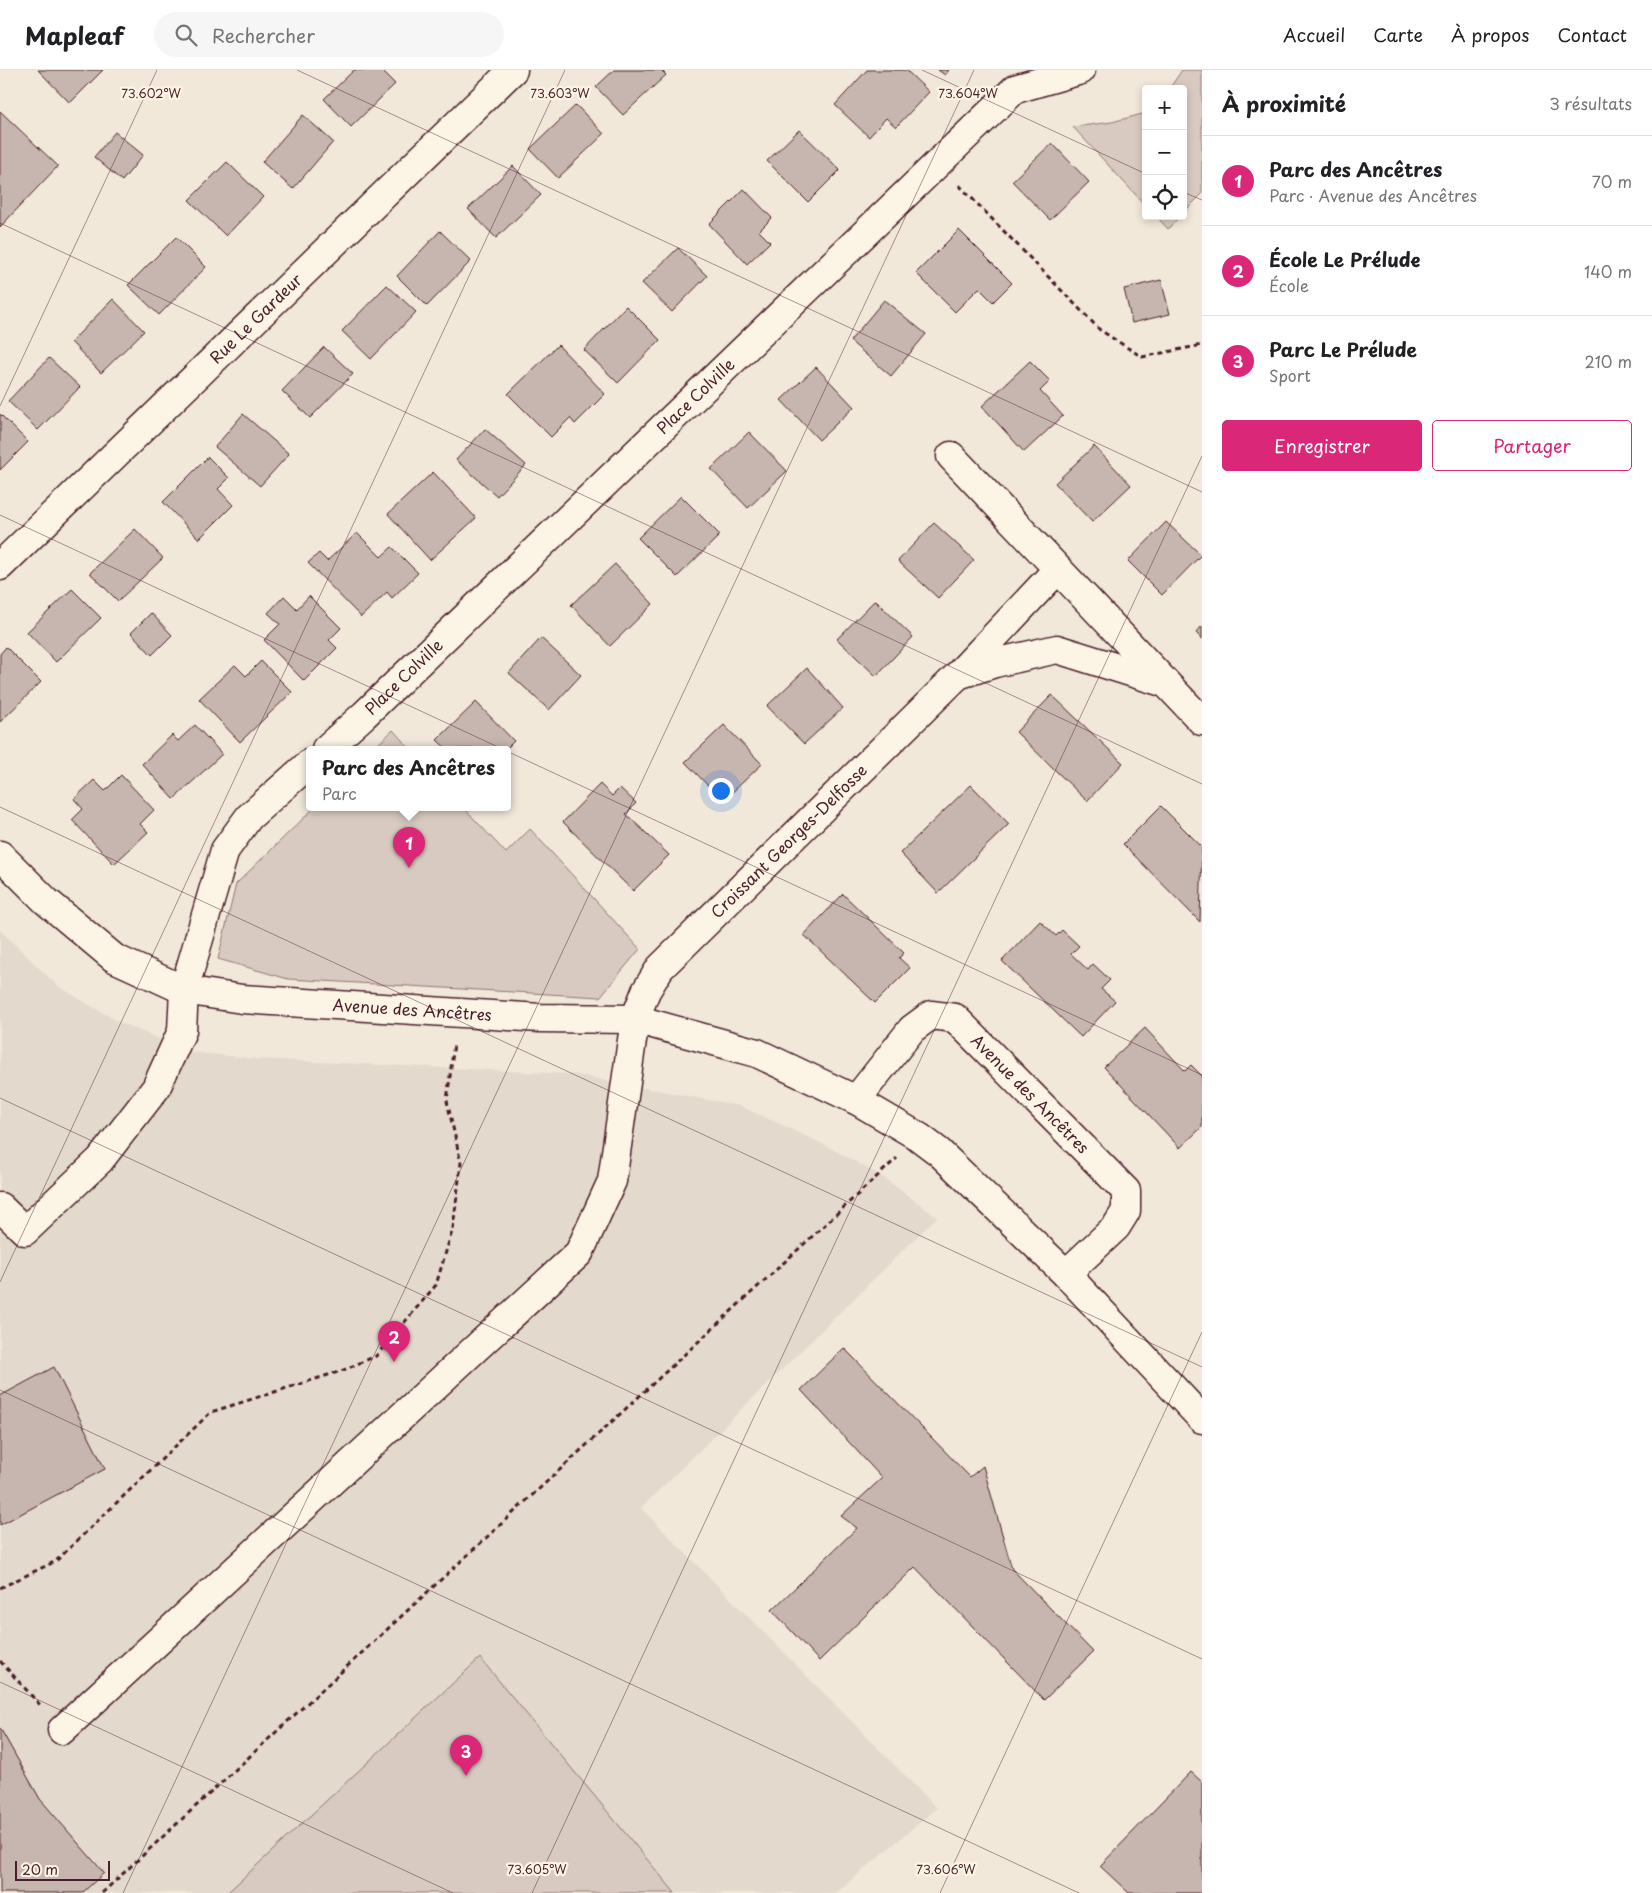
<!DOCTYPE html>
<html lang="fr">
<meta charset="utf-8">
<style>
:root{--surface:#fff;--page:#f6f6f6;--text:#202124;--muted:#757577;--line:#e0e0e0;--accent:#db2777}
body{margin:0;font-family:"Playpen Sans",sans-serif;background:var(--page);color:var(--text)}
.controls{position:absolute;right:15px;top:15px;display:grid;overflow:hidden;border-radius:5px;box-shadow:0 2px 8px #0003}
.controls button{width:45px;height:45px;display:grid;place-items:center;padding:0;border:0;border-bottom:1px solid var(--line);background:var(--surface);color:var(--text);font:25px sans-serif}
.scale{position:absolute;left:15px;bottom:12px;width:95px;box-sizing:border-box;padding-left:5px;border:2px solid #4a1f2b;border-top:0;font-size:14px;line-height:18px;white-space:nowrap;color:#4a1f2b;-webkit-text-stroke:4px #fcf5e5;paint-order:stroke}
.you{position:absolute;left:720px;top:720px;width:18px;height:18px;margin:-12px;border:4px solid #fff;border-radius:50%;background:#1a73e8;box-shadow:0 0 0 8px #1a73e833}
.badge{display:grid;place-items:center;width:32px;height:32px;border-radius:50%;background:var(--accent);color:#fff;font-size:16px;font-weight:700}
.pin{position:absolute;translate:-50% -41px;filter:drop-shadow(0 1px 2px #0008)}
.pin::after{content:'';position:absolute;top:26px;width:18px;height:15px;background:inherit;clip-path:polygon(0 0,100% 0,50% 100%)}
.popup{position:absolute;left:306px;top:676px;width:205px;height:65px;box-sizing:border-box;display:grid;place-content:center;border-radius:5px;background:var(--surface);filter:drop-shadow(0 1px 4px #0005);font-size:16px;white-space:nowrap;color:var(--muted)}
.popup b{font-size:19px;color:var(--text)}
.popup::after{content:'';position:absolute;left:50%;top:100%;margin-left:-10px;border:10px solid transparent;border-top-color:var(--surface)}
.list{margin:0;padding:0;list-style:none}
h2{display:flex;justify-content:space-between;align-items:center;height:65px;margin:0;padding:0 20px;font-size:21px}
h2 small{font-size:16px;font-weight:400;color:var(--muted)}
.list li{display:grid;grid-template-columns:32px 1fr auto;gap:15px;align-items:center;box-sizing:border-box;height:90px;padding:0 20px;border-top:1px solid var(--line)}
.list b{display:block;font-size:19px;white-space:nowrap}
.list p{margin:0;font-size:16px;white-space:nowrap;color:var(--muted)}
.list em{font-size:16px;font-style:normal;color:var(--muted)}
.actions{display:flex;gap:10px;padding:15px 20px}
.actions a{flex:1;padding:11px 0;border:1px solid var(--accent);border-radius:5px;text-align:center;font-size:18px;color:var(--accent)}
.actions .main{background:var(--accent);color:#fff}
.icon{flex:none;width:28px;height:28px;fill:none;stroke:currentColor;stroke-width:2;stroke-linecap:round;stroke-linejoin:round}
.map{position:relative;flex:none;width:1202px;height:1823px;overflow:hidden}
header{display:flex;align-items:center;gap:30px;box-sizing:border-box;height:70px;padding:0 25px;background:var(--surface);border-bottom:1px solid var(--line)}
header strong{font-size:24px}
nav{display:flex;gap:28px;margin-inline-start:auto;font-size:18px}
.search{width:350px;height:45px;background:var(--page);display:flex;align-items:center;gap:12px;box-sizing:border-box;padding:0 18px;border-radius:28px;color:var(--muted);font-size:19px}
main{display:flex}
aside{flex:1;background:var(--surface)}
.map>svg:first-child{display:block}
.built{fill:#e4d9cd}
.green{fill:#d8cac0;stroke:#917476}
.building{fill:#c7b6af;stroke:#4a1f2b}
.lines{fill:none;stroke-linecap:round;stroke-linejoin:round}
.minor-casing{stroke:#4a1f2b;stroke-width:31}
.path{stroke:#4a1f2b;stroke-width:3;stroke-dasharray:5 4;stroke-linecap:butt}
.minor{stroke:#fcf5e5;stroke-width:28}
.ticks{fill:none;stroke:#4a1f2b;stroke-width:1;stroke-opacity:0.45}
.labels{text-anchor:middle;stroke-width:4.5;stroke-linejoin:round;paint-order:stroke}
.street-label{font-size:16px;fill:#4a1f2b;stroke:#fcf5e5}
.ticks-label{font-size:12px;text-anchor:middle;fill:#4a1f2b;stroke:#fcf5e5;stroke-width:4.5;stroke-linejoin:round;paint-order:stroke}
</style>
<header>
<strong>Mapleaf</strong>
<div class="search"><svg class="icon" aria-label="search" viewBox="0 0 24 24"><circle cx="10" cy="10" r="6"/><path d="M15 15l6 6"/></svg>Rechercher</div>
<nav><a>Accueil</a><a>Carte</a><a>À propos</a><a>Contact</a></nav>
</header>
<main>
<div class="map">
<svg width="1202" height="1823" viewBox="0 0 1202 1823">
<rect width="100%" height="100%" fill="#f1e8da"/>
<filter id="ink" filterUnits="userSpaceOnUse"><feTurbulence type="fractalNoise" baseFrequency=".02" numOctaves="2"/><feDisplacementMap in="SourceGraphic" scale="10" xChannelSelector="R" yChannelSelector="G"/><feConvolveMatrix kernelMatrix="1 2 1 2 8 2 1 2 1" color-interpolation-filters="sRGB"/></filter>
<g filter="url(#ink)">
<!-- built -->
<path class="built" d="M 0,860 L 59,917 L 119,952 L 190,982 L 258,989 L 572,1004 L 740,1036 L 819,1072 L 880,1105 L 937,1147 L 641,1438 L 937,1738 L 836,1823 L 0,1823 Z"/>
<!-- green -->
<path class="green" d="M 1182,0 L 1202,0 L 1202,124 L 1183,143 L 1183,19 L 1169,19 Z
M 1146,43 L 1146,136 L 1073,57 L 1112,52 Z
M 1156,146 L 1180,146 L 1168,159 Z
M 393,660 L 410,679 L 373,679 Z
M 315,737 L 463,737 L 506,783 L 530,759 L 640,879 L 600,927 L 288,909 L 218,889 L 236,814 Z
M 480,1588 L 675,1823 L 227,1823 Z"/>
<!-- building -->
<path class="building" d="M 38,0 L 103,0 L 70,33 Z
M 354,0 L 381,0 L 395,14 L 351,57 L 324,29 Z
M 614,0 L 661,0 L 666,5 L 623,45 L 596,17 Z
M 867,0 L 906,0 L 929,22 L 896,57 L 886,48 L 869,67 L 835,35 Z
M 938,0 L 949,0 L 945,5 Z
M 576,35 L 604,64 L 558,108 L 530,79 Z
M 0,41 L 58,96 L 0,157 Z
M 303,45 L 333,72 L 293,119 L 262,92 Z
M 799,60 L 840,100 L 808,132 L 767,91 Z
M 115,62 L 143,85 L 122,111 L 94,87 Z
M 1052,73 L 1089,112 L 1050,150 L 1012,111 Z
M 227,92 L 263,127 L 226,166 L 189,130 Z
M 513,96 L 541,125 L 496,168 L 468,139 Z
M 744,119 L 772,148 L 759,161 L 770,172 L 747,194 L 709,154 Z
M 959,160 L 1012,213 L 993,232 L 979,218 L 955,242 L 916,203 Z
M 440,161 L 471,191 L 427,236 L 397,206 Z
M 176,167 L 206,197 L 159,245 L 128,215 Z
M 678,178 L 707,206 L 672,242 L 642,213 Z
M 1161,210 L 1170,244 L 1132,253 L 1124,219 Z
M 387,215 L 416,242 L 371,289 L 342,261 Z
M 113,229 L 144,261 L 101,303 L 71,272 Z
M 884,230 L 926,264 L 891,306 L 850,271 Z
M 626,236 L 660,270 L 618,313 L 584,280 Z
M 558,275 L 605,324 L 575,354 L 570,348 L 551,367 L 508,324 Z
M 324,277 L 353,304 L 310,348 L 282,321 Z
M 49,288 L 80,317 L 38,360 L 8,331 Z
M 1030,291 L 1050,311 L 1040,321 L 1063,346 L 1024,382 L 982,336 Z
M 816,297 L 854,337 L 819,370 L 781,330 Z
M 0,344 L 28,372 L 0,400 Z
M 243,344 L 289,384 L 260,416 L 215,377 Z
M 485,359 L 526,395 L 497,426 L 456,390 Z
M 749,362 L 787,401 L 748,438 L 711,399 Z
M 1094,376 L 1131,415 L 1092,452 L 1055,413 Z
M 208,387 L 229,408 L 218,419 L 233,435 L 199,469 L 163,432 Z
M 433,402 L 476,448 L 430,490 L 388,444 Z
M 681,426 L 720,465 L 677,507 L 638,468 Z
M 1166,452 L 1201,485 L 1162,525 L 1128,491 Z
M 934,453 L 974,490 L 938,528 L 898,491 Z
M 135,459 L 163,488 L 118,531 L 90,503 Z
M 357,463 L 381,487 L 392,477 L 418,503 L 392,528 L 387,522 L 361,547 L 308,493 L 319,483 L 327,491 Z
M 615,494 L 653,534 L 610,576 L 571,535 Z
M 72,519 L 101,548 L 56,592 L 27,562 Z
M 284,526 L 297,539 L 309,526 L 341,558 L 329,570 L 337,578 L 304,611 L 264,570 L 280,554 L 268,543 Z
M 875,530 L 913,567 L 876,606 L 837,569 Z
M 151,543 L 172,565 L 152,585 L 131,563 Z
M 1202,556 L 1202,569 L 1196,563 Z
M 541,568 L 581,605 L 549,640 L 509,603 Z
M 6,577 L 41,612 L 0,652 L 0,584 Z
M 261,591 L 292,622 L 240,672 L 199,629 L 235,595 L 246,606 Z
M 807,598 L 843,638 L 804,674 L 767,636 Z
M 1052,625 L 1123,693 L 1087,731 L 1016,662 Z
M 476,632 L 514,671 L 506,679 L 447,679 L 437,670 Z
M 195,655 L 222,684 L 174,729 L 142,694 L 172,665 L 178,671 Z
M 724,655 L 762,694 L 723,731 L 685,692 Z
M 121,705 L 154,740 L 140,754 L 148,762 L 114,794 L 72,750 L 83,739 L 74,729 L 94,710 L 105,721 Z
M 600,714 L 612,726 L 620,718 L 636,733 L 626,744 L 669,785 L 633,821 L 563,752 Z
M 971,715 L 1009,754 L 938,823 L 900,783 Z
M 1161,736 L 1202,777 L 1200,852 L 1123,774 Z
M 843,824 L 904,883 L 899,888 L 910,898 L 875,933 L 804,865 Z
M 1040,851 L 1056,866 L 1062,860 L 1079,876 L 1071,884 L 1088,900 L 1093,894 L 1110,910 L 1101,919 L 1115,931 L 1081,967 L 1002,891 Z
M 1145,958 L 1185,1001 L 1191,995 L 1202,1006 L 1202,1057 L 1180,1078 L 1104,997 Z
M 844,1278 L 970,1407 L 983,1396 L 1012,1499 L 1093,1582 L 1044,1630 L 915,1497 L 819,1591 L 772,1540 L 857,1458 L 841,1446 L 882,1408 L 801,1320 Z
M 54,1297 L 105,1399 L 0,1455 L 0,1326 Z
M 0,1658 L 40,1729 L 104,1803 L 82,1823 L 0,1823 Z
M 1191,1702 L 1202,1712 L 1202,1823 L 1129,1823 L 1100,1796 Z"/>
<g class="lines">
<!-- minor casing -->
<g class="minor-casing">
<g id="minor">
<path d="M 951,386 L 1202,651"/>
<path id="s1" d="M 0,496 L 513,0"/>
<path d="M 961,604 L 995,593 L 1057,579 L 1162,612"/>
<path id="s2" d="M 326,679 L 364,645 L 1015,19 L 1081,0"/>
<path id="s3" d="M 0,785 L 46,831 L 114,888 L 184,920 L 242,929 L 540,948 L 635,949 L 757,983 L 856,1030 L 919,1067 L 939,1082 L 1066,1204 L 1202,1349"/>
<path id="s4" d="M 856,1030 L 912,959 L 931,945 L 955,948 L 1126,1121 L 1126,1141 L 1116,1157 L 1066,1204"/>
<path d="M 0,1137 L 25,1161 L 100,1090 L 156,1018 L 182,961 L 184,920 L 225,780 L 249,747 L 310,693"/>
<path id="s5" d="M 62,1660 L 579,1183 L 612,1111 L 635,949 L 646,921 L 660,898 L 959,604 L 1057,500"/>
</g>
</g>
<!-- path -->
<path class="path" d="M 959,115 L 1100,260 L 1142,287 L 1202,275
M 0,1518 L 56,1491 L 211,1342 L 341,1301 L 376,1286 L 436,1215 L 453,1158 L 461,1093 L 447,1031 L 454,973
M 0,1591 L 42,1637
M 102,1823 L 897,1088"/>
<!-- minor -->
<use href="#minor" class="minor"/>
</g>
</g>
<!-- ticks -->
<path class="ticks" d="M 297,0 L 1202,422M 922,0 L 1146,104M 1183,122 L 1202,130M 0,153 L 1202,714M 0,336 L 157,0M 0,445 L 1202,1005M 0,737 L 1202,1297M 0,1028 L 1202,1589M 0,1212 L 565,0M 0,1320 L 1079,1823M 0,1612 L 453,1823M 123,1823 L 974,0M 532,1823 L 1202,386M 940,1823 L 1202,1262"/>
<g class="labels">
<!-- street labels -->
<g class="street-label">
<text dy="6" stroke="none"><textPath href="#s1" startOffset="356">Rue Le Gardeur</textPath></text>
<text dy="6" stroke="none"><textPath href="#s2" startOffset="511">Place Colville</textPath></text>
<text dy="6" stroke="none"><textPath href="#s2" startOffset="106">Place Colville</textPath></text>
<text dy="6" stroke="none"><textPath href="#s5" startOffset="1184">Croissant Georges-Delfosse</textPath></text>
<text dy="6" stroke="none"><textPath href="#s3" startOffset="460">Avenue des Ancêtres</textPath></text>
<text dy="6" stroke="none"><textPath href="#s4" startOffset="245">Avenue des Ancêtres</textPath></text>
</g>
</g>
<g class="ticks-label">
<text x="560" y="28">73.603°W</text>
<text x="968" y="28">73.604°W</text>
<text x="151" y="28">73.602°W</text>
<text x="537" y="1804">73.605°W</text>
<text x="946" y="1804">73.606°W</text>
</g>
</svg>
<div class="controls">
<button>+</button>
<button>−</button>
<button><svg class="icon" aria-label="locate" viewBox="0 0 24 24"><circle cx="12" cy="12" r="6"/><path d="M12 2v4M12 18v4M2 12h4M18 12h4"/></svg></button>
</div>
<div class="scale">20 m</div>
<div class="you"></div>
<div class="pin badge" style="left:409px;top:798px">1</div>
<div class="popup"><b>Parc des Ancêtres</b>Parc</div>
<div class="pin badge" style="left:394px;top:1292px">2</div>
<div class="pin badge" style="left:466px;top:1706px">3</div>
</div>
<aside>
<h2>À proximité<small>3 résultats</small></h2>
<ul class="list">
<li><span class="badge">1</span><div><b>Parc des Ancêtres</b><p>Parc · Avenue des Ancêtres</p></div><em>70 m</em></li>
<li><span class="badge">2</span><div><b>École Le Prélude</b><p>École</p></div><em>140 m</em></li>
<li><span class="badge">3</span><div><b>Parc Le Prélude</b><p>Sport</p></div><em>210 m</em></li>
</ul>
<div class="actions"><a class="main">Enregistrer</a><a>Partager</a></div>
</aside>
</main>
